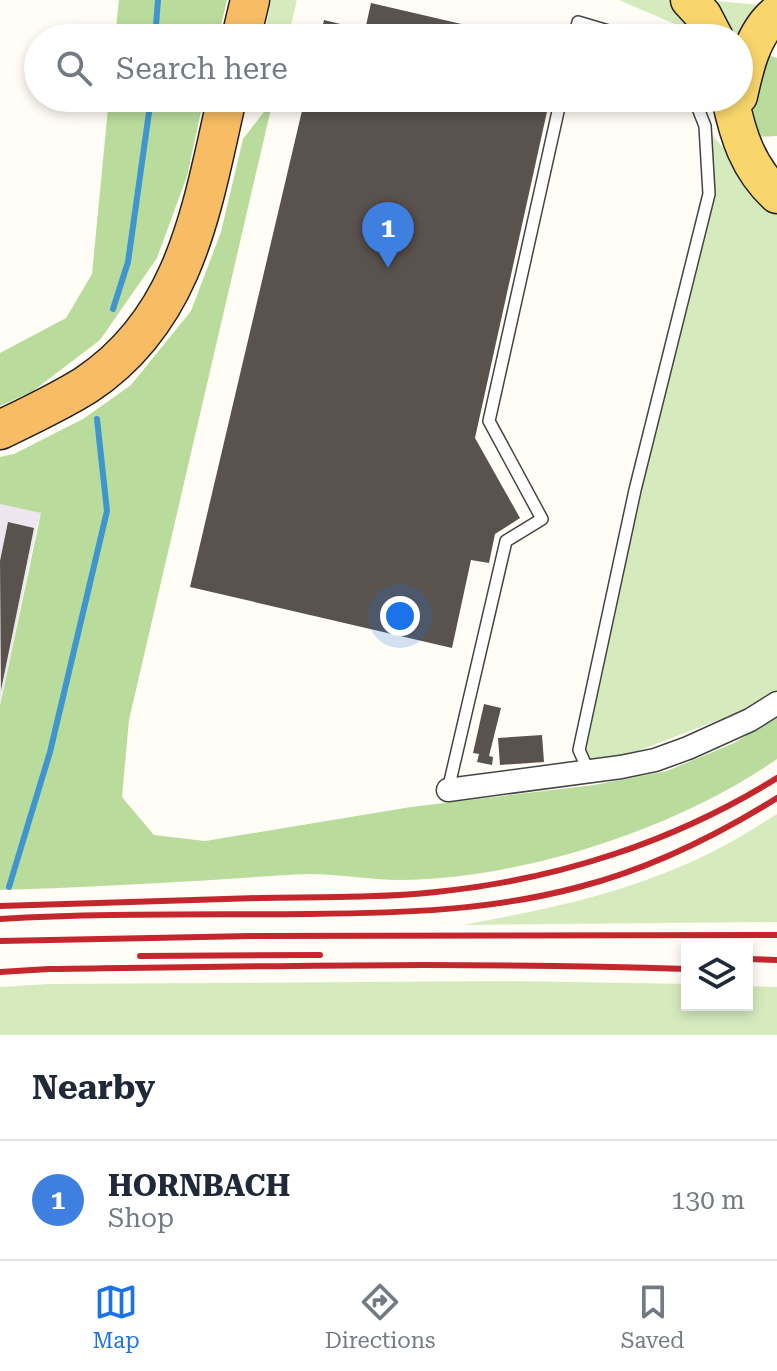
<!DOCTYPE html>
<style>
:root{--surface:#fff;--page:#f2f2f3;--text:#1f2937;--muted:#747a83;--line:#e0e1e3;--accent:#1a73e8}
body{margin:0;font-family:"Roboto Serif",serif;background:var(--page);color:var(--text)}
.controls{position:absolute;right:24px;bottom:24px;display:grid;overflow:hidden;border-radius:0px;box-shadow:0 4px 12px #0003}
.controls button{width:72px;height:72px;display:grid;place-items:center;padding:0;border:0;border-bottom:2px solid var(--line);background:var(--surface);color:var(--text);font:40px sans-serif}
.you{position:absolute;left:400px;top:616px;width:28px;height:28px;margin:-20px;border:6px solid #fff;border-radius:50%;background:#1a73e8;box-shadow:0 0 0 12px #1a73e833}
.badge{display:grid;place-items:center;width:52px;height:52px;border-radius:50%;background:var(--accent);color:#fff;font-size:26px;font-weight:700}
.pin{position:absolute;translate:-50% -66px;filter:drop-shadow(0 2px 4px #0008)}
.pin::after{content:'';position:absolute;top:42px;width:28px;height:24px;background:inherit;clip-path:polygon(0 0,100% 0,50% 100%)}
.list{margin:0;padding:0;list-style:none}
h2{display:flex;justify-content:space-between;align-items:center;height:104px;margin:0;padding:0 32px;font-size:34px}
h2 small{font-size:26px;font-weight:400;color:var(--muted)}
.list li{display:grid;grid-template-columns:52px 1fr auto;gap:24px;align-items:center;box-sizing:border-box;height:120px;padding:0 32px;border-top:2px solid var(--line)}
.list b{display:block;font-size:30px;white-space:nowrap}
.list p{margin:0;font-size:26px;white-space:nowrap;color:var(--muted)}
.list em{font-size:26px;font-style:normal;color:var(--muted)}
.icon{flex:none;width:44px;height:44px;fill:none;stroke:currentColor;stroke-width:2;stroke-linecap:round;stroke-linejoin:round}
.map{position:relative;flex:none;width:777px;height:1035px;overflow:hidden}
.search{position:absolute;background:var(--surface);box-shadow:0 4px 12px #0003;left:24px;right:24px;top:24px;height:88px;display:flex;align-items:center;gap:20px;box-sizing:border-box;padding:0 28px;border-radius:44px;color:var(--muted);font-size:30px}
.sheet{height:224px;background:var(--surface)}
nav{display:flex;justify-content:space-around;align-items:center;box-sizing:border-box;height:112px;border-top:2px solid var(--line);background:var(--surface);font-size:22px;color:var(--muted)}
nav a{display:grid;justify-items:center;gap:4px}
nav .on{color:var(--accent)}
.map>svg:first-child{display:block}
.industrial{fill:#eee6ef}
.green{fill:#d5ebbd}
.forest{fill:#b9dc9c}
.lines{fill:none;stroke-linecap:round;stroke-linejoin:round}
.stream{stroke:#3f96cf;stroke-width:6}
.building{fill:#5a524d}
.service-casing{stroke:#444;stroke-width:14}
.minor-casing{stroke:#444;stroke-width:25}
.primary-casing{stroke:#222;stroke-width:39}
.trunk-casing{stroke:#222;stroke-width:41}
.service{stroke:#fff;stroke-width:11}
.minor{stroke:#fff;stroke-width:22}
.primary{stroke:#f9d66b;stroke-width:36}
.trunk{stroke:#f7bc64;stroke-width:38}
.rail{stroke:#c4262e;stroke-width:6}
</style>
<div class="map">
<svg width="777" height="1035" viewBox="0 0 777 1035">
<rect width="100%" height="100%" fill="#fffdf5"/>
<!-- industrial -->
<path class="industrial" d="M 0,504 L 42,513 L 37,525 L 0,706 Z"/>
<!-- green -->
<path class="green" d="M 271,0 L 297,0 L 288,38 L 264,38 Z
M 619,0 L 677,0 L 703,36 Z
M 705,0 L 774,6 L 739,38 L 724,38 Z
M 705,126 L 777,213 L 777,690 L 745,710 L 588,770 L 579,750 L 709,194 Z
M 777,814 L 777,922 L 463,925 C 538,911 614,896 684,865 C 717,851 747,833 777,814 Z
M 511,981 L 687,984 L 687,1005 L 747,1005 L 747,986 L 777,987 L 777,1035 L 0,1035 L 0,987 L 49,984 Z"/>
<!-- forest -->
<path class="forest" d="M 119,0 L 227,0 L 218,38 L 115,38 Z
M 759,52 L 777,58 L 777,136 L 754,137 L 750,111 Z
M 109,98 L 204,98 L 187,176 L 157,258 L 100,340 L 33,391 L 0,406 L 0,353 L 66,318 L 92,274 Z
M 273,100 L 129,720 L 122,797 L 154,835 L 205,841 L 411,807 L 594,785 L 667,771 L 734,743 L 777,717 L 777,759 C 677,829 523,879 400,880 C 370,880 340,874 309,874 C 277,875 244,878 212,880 C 142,884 71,888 0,890 L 0,706 L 41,513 L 0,504 L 0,457 L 14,454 L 83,419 L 131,385 L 191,311 L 221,232 L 243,139 Z"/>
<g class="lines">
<!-- stream -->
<path class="stream" d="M 155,38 L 158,0
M 113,309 L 128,262 L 151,98
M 9,887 L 50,752 L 107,511 L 97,419"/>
</g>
<!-- building -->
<path class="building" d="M 371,3 L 518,37 L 518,38 L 320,38 L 324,20 L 365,30 Z
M 305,98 L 550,98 L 475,438 L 520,518 L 495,534 L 489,563 L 471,560 L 452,648 L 190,587 Z
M 8,522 L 34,528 L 1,690 L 0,561 Z
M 484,704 L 501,708 L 489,756 L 493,757 L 492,765 L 477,762 L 479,754 L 473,753 Z
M 542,735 L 544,762 L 500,765 L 498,738 Z"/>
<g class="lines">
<!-- service casing -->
<g class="service-casing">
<path id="service" d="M 574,38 L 578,22 L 632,38
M 588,770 L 579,750 L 635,490 L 709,194 L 705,126 L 694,98
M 448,790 L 506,541 L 542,519 L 489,421 L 561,98"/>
</g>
<!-- minor casing -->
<g class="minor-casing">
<path id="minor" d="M 448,790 L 621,767 L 655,760 L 688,748 L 750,720 L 777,703"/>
</g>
<!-- primary casing -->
<g class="primary-casing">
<path id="primary" d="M 689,0 L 703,15 L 715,38
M 739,96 C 745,68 753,32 777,13
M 730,98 C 738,136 748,168 777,195"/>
</g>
<!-- trunk casing -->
<g class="trunk-casing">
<path id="trunk" d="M 241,38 L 250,0
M 0,430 C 29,416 59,402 86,385 C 187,318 202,206 227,98"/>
</g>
<!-- service -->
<use href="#service" class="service"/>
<!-- minor -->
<use href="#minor" class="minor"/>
<!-- primary -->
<use href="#primary" class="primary"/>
<!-- trunk -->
<use href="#trunk" class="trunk"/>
<!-- rail -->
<path class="rail" d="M 0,906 C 87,903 173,901 260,898 C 318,897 378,898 436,892 C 556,880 674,842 777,778
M 0,919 C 103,913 206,915 309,914 C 400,913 490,911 579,887 C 649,869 716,836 777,798
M 0,941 L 251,936 L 777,935
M 140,956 L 320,955
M 747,959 L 777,960
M 0,972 L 49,969 C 262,966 474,962 687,969"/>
</g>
</svg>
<div class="controls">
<button><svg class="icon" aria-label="layers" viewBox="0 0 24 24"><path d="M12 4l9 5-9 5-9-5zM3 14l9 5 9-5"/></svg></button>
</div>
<div class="you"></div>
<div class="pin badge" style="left:388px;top:268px;background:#3f7fe0">1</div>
<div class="search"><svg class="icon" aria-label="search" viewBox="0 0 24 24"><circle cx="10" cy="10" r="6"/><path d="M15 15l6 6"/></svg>Search here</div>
</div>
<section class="sheet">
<h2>Nearby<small></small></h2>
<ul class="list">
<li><span class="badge" style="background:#3f7fe0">1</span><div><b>HORNBACH</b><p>Shop</p></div><em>130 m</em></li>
</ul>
</section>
<nav>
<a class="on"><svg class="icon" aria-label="map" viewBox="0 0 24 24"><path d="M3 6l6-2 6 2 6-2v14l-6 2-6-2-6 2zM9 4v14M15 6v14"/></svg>Map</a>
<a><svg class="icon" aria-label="directions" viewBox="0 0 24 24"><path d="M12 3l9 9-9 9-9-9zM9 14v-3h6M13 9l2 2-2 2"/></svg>Directions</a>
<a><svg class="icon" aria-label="saved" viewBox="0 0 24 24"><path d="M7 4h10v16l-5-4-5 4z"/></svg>Saved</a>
</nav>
